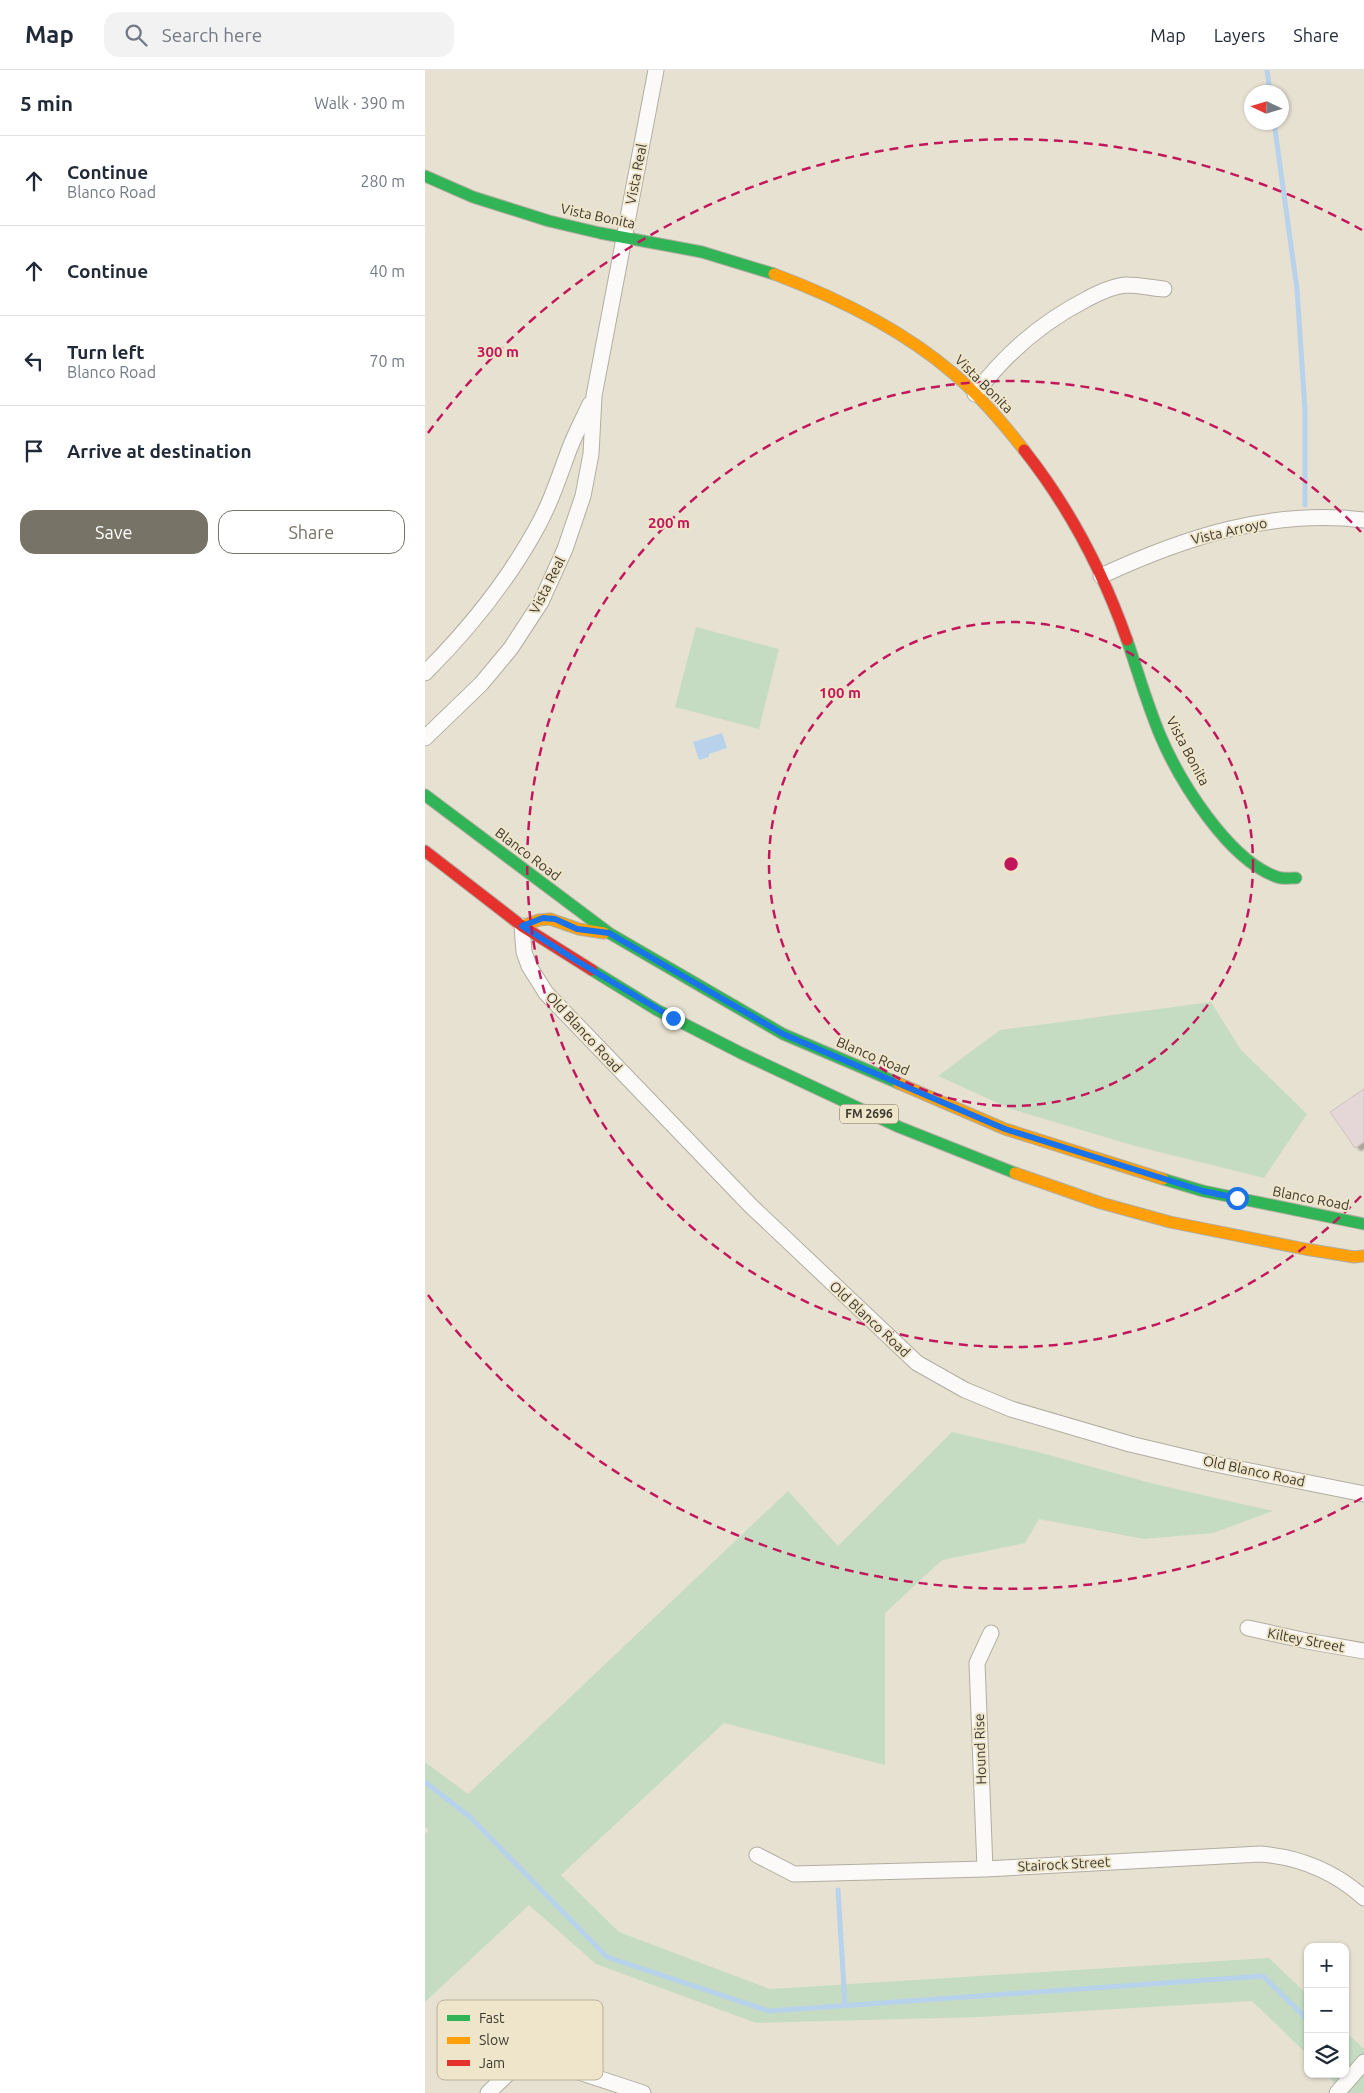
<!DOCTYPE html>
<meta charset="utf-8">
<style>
:root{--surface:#fff;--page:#f2f2f3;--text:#1f2937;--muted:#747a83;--line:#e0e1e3;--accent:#787367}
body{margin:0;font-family:Ubuntu,sans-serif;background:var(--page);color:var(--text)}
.controls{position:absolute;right:15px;bottom:15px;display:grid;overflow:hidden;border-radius:10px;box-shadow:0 1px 4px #0004}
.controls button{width:45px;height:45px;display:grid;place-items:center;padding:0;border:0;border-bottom:1px solid var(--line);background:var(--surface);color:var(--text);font:25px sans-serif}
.compass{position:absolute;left:819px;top:15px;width:45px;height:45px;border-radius:50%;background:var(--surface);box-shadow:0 1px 4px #0004;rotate:274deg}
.stop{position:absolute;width:15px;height:15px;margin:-11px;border:4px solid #1a73e8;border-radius:50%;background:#fff}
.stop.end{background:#1a73e8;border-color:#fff;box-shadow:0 1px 5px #0008}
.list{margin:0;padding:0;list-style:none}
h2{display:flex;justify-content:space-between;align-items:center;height:65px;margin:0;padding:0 20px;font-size:21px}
h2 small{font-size:16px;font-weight:400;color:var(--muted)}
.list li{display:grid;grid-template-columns:32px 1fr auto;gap:15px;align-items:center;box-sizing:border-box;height:90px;padding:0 20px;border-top:1px solid var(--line)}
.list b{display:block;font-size:19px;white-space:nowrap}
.list p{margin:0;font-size:16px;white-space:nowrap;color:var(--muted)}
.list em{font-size:16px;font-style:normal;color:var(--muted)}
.actions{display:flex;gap:10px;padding:15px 20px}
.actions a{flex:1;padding:11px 0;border:1px solid var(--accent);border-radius:15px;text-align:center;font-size:18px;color:var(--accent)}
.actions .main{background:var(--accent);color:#fff}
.icon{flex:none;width:28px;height:28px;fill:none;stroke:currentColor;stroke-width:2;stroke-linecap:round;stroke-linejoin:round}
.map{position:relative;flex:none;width:939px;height:2023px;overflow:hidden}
header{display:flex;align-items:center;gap:30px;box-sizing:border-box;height:70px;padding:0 25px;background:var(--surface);border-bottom:1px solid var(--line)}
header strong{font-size:24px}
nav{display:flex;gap:28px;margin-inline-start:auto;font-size:18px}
.search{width:350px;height:45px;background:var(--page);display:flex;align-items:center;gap:12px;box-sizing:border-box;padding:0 18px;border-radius:15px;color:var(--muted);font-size:19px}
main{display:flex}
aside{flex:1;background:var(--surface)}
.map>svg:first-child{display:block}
.green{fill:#c5dcc3}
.water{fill:#b8d2eb}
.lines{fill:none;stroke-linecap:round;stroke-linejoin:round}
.stream{stroke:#b8d2eb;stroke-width:5}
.building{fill:#e5d6d8;stroke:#cac3bf;filter:url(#shadow)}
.street-casing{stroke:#b1ada1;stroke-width:17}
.fast-casing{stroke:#b1ada1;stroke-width:13}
.slow-casing{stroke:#b1ada1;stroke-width:13}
.jam-casing{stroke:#b1ada1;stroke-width:13}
.street{stroke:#fbfaf8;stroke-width:15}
.fast{stroke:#30b455;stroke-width:11}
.slow{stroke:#ff9f0a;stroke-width:11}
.jam{stroke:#e5322d;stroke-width:11}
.route{stroke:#1a73e8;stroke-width:6}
.ring{fill:none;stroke:#c2185b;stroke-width:2.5;stroke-dasharray:9 6}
.labels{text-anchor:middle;stroke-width:4;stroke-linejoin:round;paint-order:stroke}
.shield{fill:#efe5ca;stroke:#726c5d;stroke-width:1}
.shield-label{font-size:12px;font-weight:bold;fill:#3c382e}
.street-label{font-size:14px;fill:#3c382e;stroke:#efe5ca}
.key{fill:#efe5ca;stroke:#b9b19b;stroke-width:1}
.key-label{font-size:14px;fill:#3c382e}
.centre{fill:#c2185b;stroke:#efe5ca;stroke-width:2.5}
.ring-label{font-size:15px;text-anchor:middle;font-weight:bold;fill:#c2185b;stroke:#efe5ca;stroke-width:4;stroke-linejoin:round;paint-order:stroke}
</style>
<header>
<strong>Map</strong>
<div class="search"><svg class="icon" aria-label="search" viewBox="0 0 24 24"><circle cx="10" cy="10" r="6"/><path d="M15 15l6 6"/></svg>Search here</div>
<nav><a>Map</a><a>Layers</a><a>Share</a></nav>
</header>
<main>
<aside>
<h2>5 min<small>Walk · 390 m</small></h2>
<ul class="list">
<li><svg class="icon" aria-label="ahead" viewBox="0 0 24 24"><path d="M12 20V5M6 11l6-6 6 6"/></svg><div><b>Continue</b><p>Blanco Road</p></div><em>280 m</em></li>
<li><svg class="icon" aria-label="ahead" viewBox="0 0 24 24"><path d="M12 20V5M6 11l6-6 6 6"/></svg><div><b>Continue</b></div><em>40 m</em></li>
<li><svg class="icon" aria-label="left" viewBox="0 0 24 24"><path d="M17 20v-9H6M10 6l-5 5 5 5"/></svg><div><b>Turn left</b><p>Blanco Road</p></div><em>70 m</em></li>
<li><svg class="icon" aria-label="arrive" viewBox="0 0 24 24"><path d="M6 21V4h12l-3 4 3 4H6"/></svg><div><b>Arrive at destination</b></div></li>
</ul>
<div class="actions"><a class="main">Save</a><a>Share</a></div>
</aside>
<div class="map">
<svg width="939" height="2023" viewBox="0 0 939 2023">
<defs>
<filter id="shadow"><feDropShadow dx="5.5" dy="3" stdDeviation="1" flood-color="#0004"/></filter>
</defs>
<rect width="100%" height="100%" fill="#e7e1d2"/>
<!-- green -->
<path class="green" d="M 271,557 L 354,579 L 334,659 L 250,637 Z
M 786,932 L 816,980 L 882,1044 L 839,1108 L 710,1076 L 586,1039 L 513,1006 L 575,960 Z
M 527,1362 L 613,1382 L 729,1414 L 848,1441 L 788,1463 L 719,1469 L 614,1449 L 600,1473 L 517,1490 L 460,1543 L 460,1695 L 299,1653 L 136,1805 L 194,1862 L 345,1919 L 844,1888 L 883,1925 L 883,1985 L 827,1931 L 556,1947 L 331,1953 L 171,1894 L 104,1835 L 0,1932 L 0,1764 L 4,1760 L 0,1757 L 0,1692 L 43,1724 L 363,1421 L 413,1476 Z
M 920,1961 L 939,1979 L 939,2023 L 916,2023 L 903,2004 L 920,2004 Z"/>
<!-- water -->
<path class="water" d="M 297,663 L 302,678 L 284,684 L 284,687 L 274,690 L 268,672 Z"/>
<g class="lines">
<!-- stream -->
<path class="stream" d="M 842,0 L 845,22
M 849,52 L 872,219 L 880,340 L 880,435
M 0,1712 L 45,1747 L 182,1887 L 344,1941 L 838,1906 L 883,1950
M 413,1820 L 420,1935
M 920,1987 L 922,1989"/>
</g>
<!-- building -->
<path class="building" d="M 939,1019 L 939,1072 L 930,1078 L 905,1042 Z"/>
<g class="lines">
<!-- street casing -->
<g class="street-casing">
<path id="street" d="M 550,324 C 580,284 617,252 662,229 C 673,223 688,216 701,215 C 714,215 727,218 739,219
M 676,506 C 760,467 845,439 939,450
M 0,603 C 42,561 81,513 110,461 C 125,435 134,407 144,380 C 150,364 158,349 165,334
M 0,668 L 56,614 L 86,578 L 116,532 L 140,479 L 158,426 L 166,384 L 169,326 L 231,0
M 97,856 L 99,882 L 104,896 L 121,923 L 326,1136 L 492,1293 L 540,1320 L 586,1339 L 705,1374 L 785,1393 L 939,1424
M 823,1558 L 882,1571 L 939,1581
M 332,1785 L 369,1804 L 560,1799 L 835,1784 C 874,1787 909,1801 939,1828
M 560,1799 L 552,1593 L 566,1563
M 63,2023 L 102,1985 L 218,2023
M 912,2023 L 939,1992"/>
</g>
<!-- fast casing -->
<g class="fast-casing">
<path id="fast" d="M 0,106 L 48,127 L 124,151 L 175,163 L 277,182 L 349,204
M 702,570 C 713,602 722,634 735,665 C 754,710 803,790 852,807 C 858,809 865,808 871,808
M 0,725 L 184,863 L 358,964 L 473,1013
M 167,900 L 232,940 L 316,983 L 474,1057 L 590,1103
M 738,1109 L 778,1121 L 939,1154"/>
</g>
<!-- slow casing -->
<g class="slow-casing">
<path id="slow" d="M 349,204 C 413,228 477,259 529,304 C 555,326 578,353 599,380
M 97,856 L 114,850 L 125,849 L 154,859 L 179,863
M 473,1013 L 580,1059 L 738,1109
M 590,1103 L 676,1133 L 745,1152 L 880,1179 L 929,1187 L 939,1186"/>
</g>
<!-- jam casing -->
<g class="jam-casing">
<path id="jam" d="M 599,380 C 644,437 678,502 702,570
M 0,781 L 97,856 L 167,900"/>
</g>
<!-- street -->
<use href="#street" class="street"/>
<!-- fast -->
<use href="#fast" class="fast"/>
<!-- slow -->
<use href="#slow" class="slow"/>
<!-- jam -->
<use href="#jam" class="jam"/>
</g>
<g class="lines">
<!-- route -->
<path class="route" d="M 248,948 L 152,891 L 97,856 L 118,848 L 130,849 L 152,859 L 184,863 L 358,964 L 580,1059 L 778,1121 L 812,1128"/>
</g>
<!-- distance rings -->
<g class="ring">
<circle cx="586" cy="794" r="242"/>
<path d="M936 1126A483 483 0 1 1 936 462"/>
<path d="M937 1428A725 725 0 0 1 3 1225M3 363A725 725 0 0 1 937 160"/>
</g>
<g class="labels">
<!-- shield labels -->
<rect class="shield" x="415" y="1034.5" width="58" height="19" rx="4"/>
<g class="shield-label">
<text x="444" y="1048">FM 2696</text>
</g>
<!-- street labels -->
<g class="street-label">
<text transform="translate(211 104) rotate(-79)" y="5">Vista Real</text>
<text transform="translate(173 146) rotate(12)" y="5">Vista Bonita</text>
<text transform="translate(559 314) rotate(45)" y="5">Vista Bonita</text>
<text transform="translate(804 461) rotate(-13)" y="5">Vista Arroyo</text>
<text transform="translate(122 515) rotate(-63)" y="5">Vista Real</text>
<text transform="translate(763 681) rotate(62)" y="5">Vista Bonita</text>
<text transform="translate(103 784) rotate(37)" y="5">Blanco Road</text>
<text transform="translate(159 962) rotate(47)" y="5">Old Blanco Road</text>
<text transform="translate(448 986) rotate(23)" y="5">Blanco Road</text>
<text transform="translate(886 1128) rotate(11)" y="5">Blanco Road</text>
<text transform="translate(445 1249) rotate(43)" y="5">Old Blanco Road</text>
<text transform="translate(829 1401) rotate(12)" y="5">Old Blanco Road</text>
<text transform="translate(881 1570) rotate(11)" y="5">Kiltey Street</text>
<text transform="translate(555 1679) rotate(-92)" y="5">Hound Rise</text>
<text transform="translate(639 1794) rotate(-3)" y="5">Stairock Street</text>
</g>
</g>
<!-- legend -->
<rect x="12" y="1930" width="166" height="80" rx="8" class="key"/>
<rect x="22" y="1945" width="23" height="6" fill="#30b455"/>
<rect x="22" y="1967" width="23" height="7" fill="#ff9f0a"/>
<rect x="22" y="1990" width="23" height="6" fill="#e5322d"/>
<g class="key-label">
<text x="54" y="1953">Fast</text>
<text x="54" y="1975">Slow</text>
<text x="54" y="1998">Jam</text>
</g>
<circle cx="586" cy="794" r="8" class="centre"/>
<g class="ring-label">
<text x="73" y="287">300 m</text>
<text x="244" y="458">200 m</text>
<text x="415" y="628">100 m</text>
</g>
</svg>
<div class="controls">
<button>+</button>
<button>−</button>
<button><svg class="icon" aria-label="layers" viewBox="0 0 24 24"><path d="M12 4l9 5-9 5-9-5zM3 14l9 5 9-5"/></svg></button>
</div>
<svg class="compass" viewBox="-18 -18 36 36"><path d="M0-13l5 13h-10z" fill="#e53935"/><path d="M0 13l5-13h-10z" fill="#747a83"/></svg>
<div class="stop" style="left:812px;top:1128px"></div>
<div class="stop end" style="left:248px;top:948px"></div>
</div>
</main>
